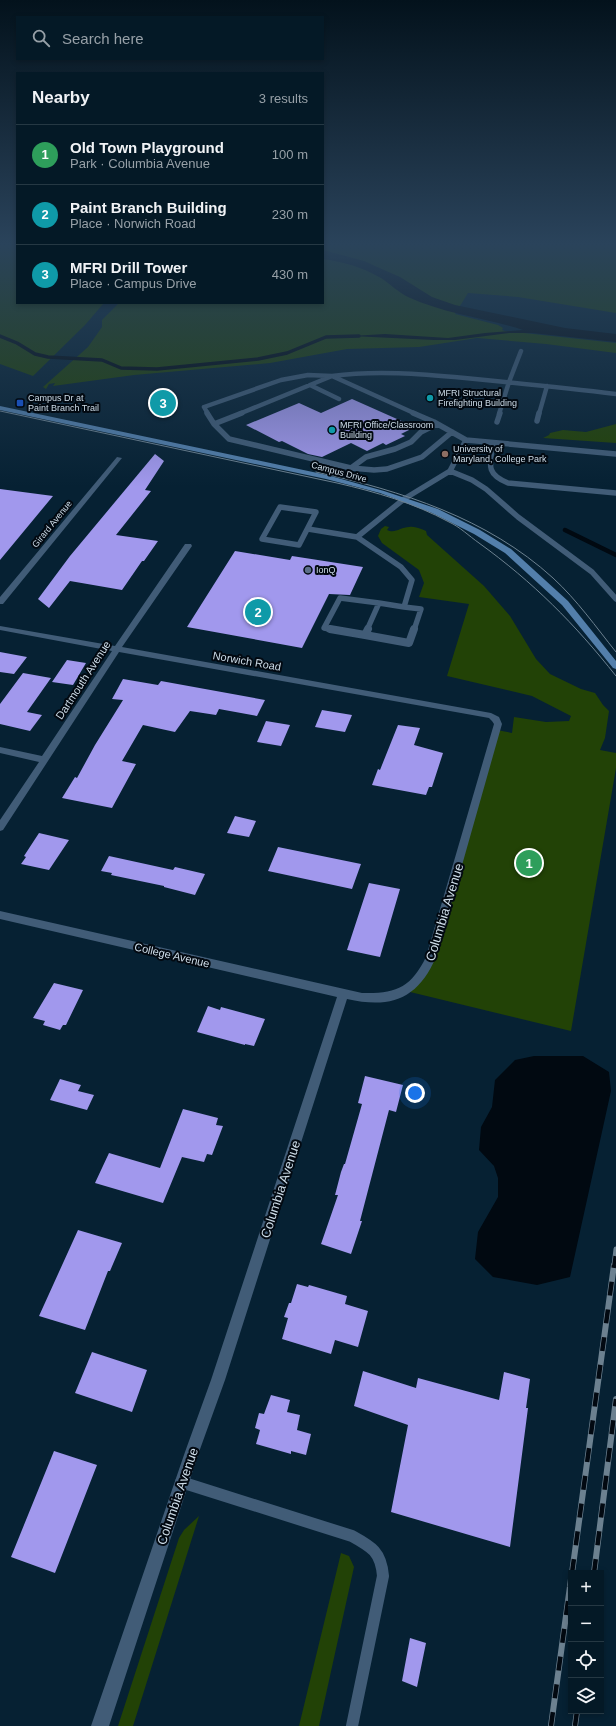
<!DOCTYPE html>
<meta charset="utf-8">
<style>
:root{--surface:#041926;--page:#122632;--text:#f1f3f6;--muted:#97a0a7;--line:#253843;--accent:#f1a17d}
body{margin:0;font-family:Arial,sans-serif;background:var(--page);color:var(--text)}
.controls{position:absolute;right:12px;bottom:12px;display:grid;overflow:hidden;border-radius:0px;box-shadow:0 2px 6px #0003}
.controls button{width:36px;height:36px;display:grid;place-items:center;padding:0;border:0;border-bottom:1px solid var(--line);background:var(--surface);color:var(--text);font:20px sans-serif}
.you{position:absolute;left:415px;top:1093px;width:14px;height:14px;margin:-10px;border:3px solid #fff;border-radius:50%;background:#1a73e8;box-shadow:0 0 0 6px #1a73e833}
.badge{display:grid;place-items:center;width:26px;height:26px;border-radius:50%;background:var(--accent);color:#fff;font-size:13px;font-weight:700}
.pin{position:absolute;translate:-50% -50%;border:2px solid #fff;box-shadow:0 1px 4px #0006}
.list{margin:0;padding:0;list-style:none}
h2{display:flex;justify-content:space-between;align-items:center;height:52px;margin:0;padding:0 16px;font-size:17px}
h2 small{font-size:13px;font-weight:400;color:var(--muted)}
.list li{display:grid;grid-template-columns:26px 1fr auto;gap:12px;align-items:center;box-sizing:border-box;height:60px;padding:0 16px;border-top:1px solid var(--line)}
.list b{display:block;font-size:15px;white-space:nowrap}
.list p{margin:0;font-size:13px;white-space:nowrap;color:var(--muted)}
.list em{font-size:13px;font-style:normal;color:var(--muted)}
.icon{flex:none;width:22px;height:22px;fill:none;stroke:currentColor;stroke-width:2;stroke-linecap:round;stroke-linejoin:round}
.map{position:relative;flex:none;width:616px;height:1726px;overflow:hidden}
.search{position:absolute;background:var(--surface);box-shadow:0 2px 6px #0003;left:16px;top:16px;width:308px;height:44px;display:flex;align-items:center;gap:10px;box-sizing:border-box;padding:0 14px;border-radius:0px;color:var(--muted);font-size:15px}
.panel{position:absolute;background:var(--surface);box-shadow:0 2px 6px #0003;left:16px;top:72px;width:308px;height:232px;border-radius:0px}
.map>svg:first-child{display:block}
.green{fill:#224206}
.water{fill:#010911}
.lines{fill:none;stroke-linecap:round;stroke-linejoin:round}
.stream-far1{stroke:#010911;stroke-width:3.5}
.stream{stroke:#010911;stroke-width:4.5}
.building{fill:#a198ed}
.service-far3{stroke:#415c77;stroke-width:4.5}
.service-far2{stroke:#415c77;stroke-width:5.5}
.service-far1{stroke:#415c77;stroke-width:8}
.service{stroke:#415c77;stroke-width:12}
.minor{fill:#415c77;fill-rule:evenodd}
.secondary{fill:#537fab;fill-rule:evenodd}
.tram{stroke:#6c8190;stroke-width:1}
.rail-far1-casing{stroke:#6c8190;stroke-width:5}
.rail-casing{stroke:#6c8190;stroke-width:6}
.rail-far1{stroke:#020911;stroke-width:3.5;stroke-dasharray:10;stroke-linecap:butt}
.rail{stroke:#020911;stroke-width:4.5;stroke-dasharray:14;stroke-linecap:butt}
.culture-dot{fill:#0f9aa8;stroke:#020911;stroke-width:1.5}
.transit-dot{fill:#1a4fb4;stroke:#020911;stroke-width:1.5}
.education-dot{fill:#8d6e63;stroke:#020911;stroke-width:1.5}
.service-dot{fill:#5c6f8a;stroke:#020911;stroke-width:1.5}
.labels{text-anchor:middle;stroke-width:4;stroke-linejoin:round;paint-order:stroke}
.far-poi-label{font-size:9px;fill:#cddce8;stroke:#020911;text-anchor:start}
.far-street-label{font-size:9px;fill:#cddce8;stroke:#020911}
.street-label{font-size:11px;fill:#cddce8;stroke:#020911}
.near-street-label{font-size:13px;fill:#cddce8;stroke:#020911}
</style>
<div class="map">
<svg width="616" height="1726" viewBox="0 0 616 1726">
<rect width="100%" height="100%" fill="#062133"/>
<!-- green -->
<path class="green" d="M 0,245 L 17,245 L 17,303 L 104,303 L 85,325 L 33,376 L 0,364 Z
M 323,245 L 616,245 L 616,313 L 518,297 L 468,293 L 455,314 L 498,325 L 503,328 L 502,330 L 505,331 L 616,343 L 616,353 L 546,344 L 477,338 L 419,347 L 347,349 L 270,363 L 134,375 L 53,386 L 55,383 L 49,384 L 46,389 L 43,387 L 88,347 L 102,327 L 102,320 L 119,303 L 323,303 Z
M 616,424 L 616,443 L 543,438 L 549,435 L 550,433 L 563,430 L 586,432 Z
M 385,526 L 389,527 L 387,530 C 395,534 401,527 409,527 C 415,526 421,529 426,531 L 427,535 L 484,586 L 510,616 L 536,659 L 550,674 L 581,689 L 595,693 L 603,705 L 609,711 L 605,738 L 600,750 L 616,753 L 616,768 L 571,1031 L 406,991 L 425,971 L 497,730 L 512,733 L 514,717 L 546,722 L 569,721 L 571,716 L 532,696 L 447,676 L 469,604 L 419,597 L 424,583 L 419,570 L 382,543 L 378,536 L 381,529 Z
M 199,1516 L 133,1726 L 118,1726 L 179,1538 L 184,1530 Z
M 341,1553 L 349,1556 L 354,1567 L 319,1726 L 299,1726 Z"/>
<!-- water -->
<path class="water" d="M 323,250 L 364,261 L 384,270 L 400,277 L 432,297 L 455,305 L 565,328 L 616,334 L 616,342 L 532,333 L 509,333 L 455,340 L 434,340 L 351,336 L 385,334 L 448,338 L 485,333 L 523,330 C 486,318 445,314 408,297 C 398,292 390,284 381,278 C 362,267 344,262 323,259 Z
M 534,1056 L 583,1056 L 609,1072 L 611,1091 L 570,1277 L 537,1285 L 493,1277 L 475,1259 L 478,1232 L 498,1197 L 498,1178 L 494,1166 L 479,1150 L 481,1127 L 492,1107 L 495,1080 L 515,1060 Z"/>
<g class="lines">
<!-- stream-far1 -->
<path class="stream-far1" d="M 0,336 L 17,343 L 35,354 L 48,357 L 102,360 L 121,368 L 157,369 L 258,359 L 287,353 L 326,337 L 359,336"/>
<!-- stream -->
<path class="stream" d="M 565,530 L 616,555"/>
</g>
<!-- building -->
<path class="building" d="M 352,399 L 415,427 L 401,434 L 405,436 L 386,445 L 383,443 L 367,451 L 351,443 L 322,457 L 308,454 L 282,441 L 279,442 L 246,425 L 299,403 L 321,413 Z
M 155,454 L 164,461 L 145,490 L 151,491 L 116,535 L 158,541 L 144,561 L 142,561 L 122,590 L 70,581 L 49,608 L 38,599 L 70,556 Z
M 0,489 L 53,496 L 0,560 Z
M 235,551 L 290,560 L 292,556 L 363,567 L 350,595 L 329,594 L 302,648 L 187,627 Z
M 0,652 L 27,657 L 14,674 L 0,672 Z
M 67,660 L 86,663 L 73,685 L 52,682 Z
M 23,673 L 51,678 L 27,712 L 42,715 L 30,731 L 0,724 L 0,704 Z
M 123,679 L 158,685 L 161,681 L 265,700 L 257,716 L 219,709 L 216,715 L 190,711 L 175,732 L 143,725 L 122,761 L 136,764 L 112,808 L 62,798 L 75,777 L 77,778 L 95,745 L 123,700 L 112,699 Z
M 322,710 L 352,715 L 345,732 L 315,727 Z
M 266,721 L 290,725 L 281,746 L 257,742 Z
M 398,725 L 420,728 L 414,745 L 443,753 L 432,787 L 429,787 L 426,795 L 372,785 L 378,769 L 380,770 Z
M 235,816 L 256,821 L 249,837 L 227,833 Z
M 39,833 L 69,840 L 49,870 L 21,864 L 26,857 L 24,856 Z
M 278,847 L 361,864 L 352,889 L 268,871 Z
M 109,856 L 173,870 L 175,867 L 205,874 L 195,895 L 164,887 L 164,886 L 111,875 L 112,873 L 101,871 Z
M 369,883 L 400,889 L 380,957 L 347,950 Z
M 54,983 L 83,990 L 66,1025 L 63,1025 L 60,1030 L 43,1025 L 45,1021 L 33,1018 Z
M 208,1006 L 220,1010 L 221,1007 L 265,1019 L 254,1046 L 245,1044 L 245,1045 L 197,1032 Z
M 365,1076 L 403,1085 L 396,1112 L 389,1110 L 360,1221 L 362,1221 L 351,1254 L 321,1244 L 338,1195 L 335,1195 L 341,1172 L 344,1164 L 345,1164 L 362,1104 L 358,1103 Z
M 60,1079 L 81,1085 L 78,1091 L 94,1095 L 87,1110 L 50,1100 Z
M 183,1109 L 218,1118 L 216,1125 L 223,1126 L 212,1155 L 207,1154 L 204,1162 L 182,1157 L 163,1203 L 95,1183 L 109,1153 L 160,1168 Z
M 78,1230 L 122,1243 L 110,1271 L 108,1271 L 85,1330 L 39,1316 Z
M 297,1284 L 308,1287 L 309,1285 L 347,1296 L 345,1304 L 368,1311 L 358,1347 L 335,1340 L 331,1354 L 282,1339 L 288,1318 L 284,1317 L 289,1303 L 291,1303 Z
M 92,1352 L 147,1370 L 132,1412 L 75,1393 Z
M 363,1371 L 416,1388 L 418,1378 L 499,1400 L 504,1372 L 530,1379 L 526,1408 L 528,1408 L 510,1547 L 391,1512 L 408,1425 L 354,1406 Z
M 271,1395 L 290,1400 L 287,1412 L 300,1415 L 297,1430 L 311,1434 L 306,1455 L 291,1451 L 291,1454 L 256,1444 L 260,1430 L 255,1428 L 259,1413 L 264,1414 Z
M 54,1451 L 97,1465 L 55,1573 L 11,1557 Z
M 410,1638 L 426,1643 L 417,1687 L 402,1681 Z"/>
<g class="lines">
<!-- service-far3 -->
<path class="service-far3" d="M 332,376 L 416,414
M 332,376 C 376,370 421,374 465,378 C 516,383 566,388 616,394
M 310,385 L 339,399
M 208,414 L 204,407 L 281,380 L 308,375 L 332,376
M 239,414 L 332,376
M 499,414 L 509,382 L 521,351
M 539,414 L 547,386"/>
<!-- service-far2 -->
<path class="service-far2" d="M 207,413 L 214,424 L 242,413
M 413,413 L 434,422 L 466,440 L 450,471
M 537,421 L 539,413
M 497,422 L 500,413
M 214,424 L 229,439 L 351,468 L 374,470 L 387,469 L 422,457 L 452,432
M 466,440 L 616,454
M 493,443 C 490,464 485,474 508,483 L 616,493
M 351,468 L 366,457 L 395,449 L 411,442 L 421,432 L 437,424
M 280,507 L 316,512 L 299,545 L 262,539 Z
M 308,529 L 357,537
M 404,607 L 421,609 L 414,630
M 404,607 L 412,580 L 401,567 L 357,537 L 404,499 L 450,471 L 472,480 L 486,489 L 518,517 L 592,572 L 616,599
M 335,630 L 324,628 L 340,598 L 379,603
M 367,630 L 379,603 L 404,607"/>
<!-- service-far1 -->
<path class="service-far1" d="M 330,629 L 365,635
M 368,629 L 365,635 L 409,643 L 414,629"/>
<!-- service -->
<path class="service" d="M 181,1482 L 352,1536 C 372,1547 381,1552 383,1576 L 352,1726"/>
<!-- minor -->
<path class="minor" d="M 117,457 L 122,458 L 3,604 L 0,604 L 0,597 Z
M 185,544 L 191,544 L 192,546 L 122,647 L 491,713 L 499,717 L 502,724 L 436,957 C 418,999 391,1009 347,999 L 225,1380 L 199,1452 L 109,1726 L 91,1726 L 185,1452 L 211,1380 L 337,997 L 0,919 L 0,911 L 362,993 C 395,994 411,988 426,957 L 494,724 L 492,721 L 489,718 L 119,652 L 3,830 L 0,831 L 0,820 L 39,762 L 0,753 L 0,747 L 42,756 L 112,651 L 0,630 L 0,626 L 115,646 Z"/>
<!-- secondary -->
<path class="secondary" d="M 0,406 L 327,475 L 384,491 L 438,509 L 480,530 L 511,549 L 568,601 L 616,661 L 616,669 L 613,668 L 562,605 L 505,553 L 474,534 L 432,513 L 380,493 L 326,479 L 0,410 Z"/>
<!-- tram -->
<path class="tram" d="M 0,411 L 337,483 C 376,492 414,503 449,522 C 460,527 469,536 479,543 C 533,582 575,624 616,676
M 316,472 C 402,491 487,518 553,578 C 577,600 596,627 616,652"/>
<!-- rail-far1 casing -->
<g class="rail-far1-casing">
<path id="rail-far1" d="M 614,1266 L 616,1249"/>
</g>
<!-- rail casing -->
<g class="rail-casing">
<path id="rail" d="M 572,1573 L 614,1265
M 594,1573 L 616,1399
M 551,1726 L 571,1579
M 575,1726 L 577,1711"/>
</g>
<!-- rail-far1 -->
<use href="#rail-far1" class="rail-far1"/>
<!-- rail -->
<use href="#rail" class="rail"/>
</g>
<!-- sky -->
<linearGradient id="sky" x2="0" y2="1"><stop stop-color="#03121c"/><stop offset="0.5" stop-color="#2a435b"/><stop offset="1" stop-color="#2a435b" stop-opacity="0"/></linearGradient>
<rect width="616" height="487" fill="url(#sky)"/>
<!-- markers -->
<g class="culture-dot">
<circle cx="430" cy="398" r="4"/>
<circle cx="332" cy="430" r="4"/>
</g>
<rect class="transit-dot" x="16" y="399" width="8" height="8" rx="2"/>
<circle class="education-dot" cx="445" cy="454" r="4"/>
<circle class="service-dot" cx="308" cy="570" r="4"/>
<g class="labels">
<!-- far-poi labels -->
<g class="far-poi-label">
<text x="438" y="396">MFRI Structural<tspan x="438" dy="10">Firefighting Building</tspan></text>
<text x="28" y="401">Campus Dr at<tspan x="28" dy="10">Paint Branch Trail</tspan></text>
<text x="340" y="428">MFRI Office/Classroom<tspan x="340" dy="10">Building</tspan></text>
<text x="453" y="452">University of<tspan x="453" dy="10">Maryland, College Park</tspan></text>
<text x="316" y="573">IonQ</text>
</g>
<!-- far-street labels -->
<g class="far-street-label">
<text transform="translate(339 472) rotate(15)" y="3">Campus Drive</text>
<text transform="translate(52 524) rotate(-51)" y="3">Girard Avenue</text>
</g>
<!-- street labels -->
<g class="street-label">
<text transform="translate(247 661) rotate(10)" y="4">Norwich Road</text>
<text transform="translate(83 680) rotate(-57)" y="4">Dartmouth Avenue</text>
<text transform="translate(172 955) rotate(13)" y="4">College Avenue</text>
</g>
<!-- near-street labels -->
<g class="near-street-label">
<text transform="translate(444 912) rotate(-73)" y="5">Columbia Avenue</text>
<text transform="translate(280 1189) rotate(-72)" y="5">Columbia Avenue</text>
<text transform="translate(177 1496) rotate(-71)" y="5">Columbia Avenue</text>
</g>
</g>
</svg>
<div class="controls">
<button>+</button>
<button>−</button>
<button><svg class="icon" aria-label="locate" viewBox="0 0 24 24"><circle cx="12" cy="12" r="6"/><path d="M12 2v4M12 18v4M2 12h4M18 12h4"/></svg></button>
<button><svg class="icon" aria-label="layers" viewBox="0 0 24 24"><path d="M12 4l9 5-9 5-9-5zM3 14l9 5 9-5"/></svg></button>
</div>
<div class="you"></div>
<div class="pin badge" style="left:529px;top:863px;background:#2e9e5b">1</div>
<div class="pin badge" style="left:258px;top:612px;background:#0f9aa8">2</div>
<div class="pin badge" style="left:163px;top:403px;background:#0f9aa8">3</div>
<div class="search"><svg class="icon" aria-label="search" viewBox="0 0 24 24"><circle cx="10" cy="10" r="6"/><path d="M15 15l6 6"/></svg>Search here</div>
<section class="panel">
<h2>Nearby<small>3 results</small></h2>
<ul class="list">
<li><span class="badge" style="background:#2e9e5b">1</span><div><b>Old Town Playground</b><p>Park · Columbia Avenue</p></div><em>100 m</em></li>
<li><span class="badge" style="background:#0f9aa8">2</span><div><b>Paint Branch Building</b><p>Place · Norwich Road</p></div><em>230 m</em></li>
<li><span class="badge" style="background:#0f9aa8">3</span><div><b>MFRI Drill Tower</b><p>Place · Campus Drive</p></div><em>430 m</em></li>
</ul>
</section>
</div>
